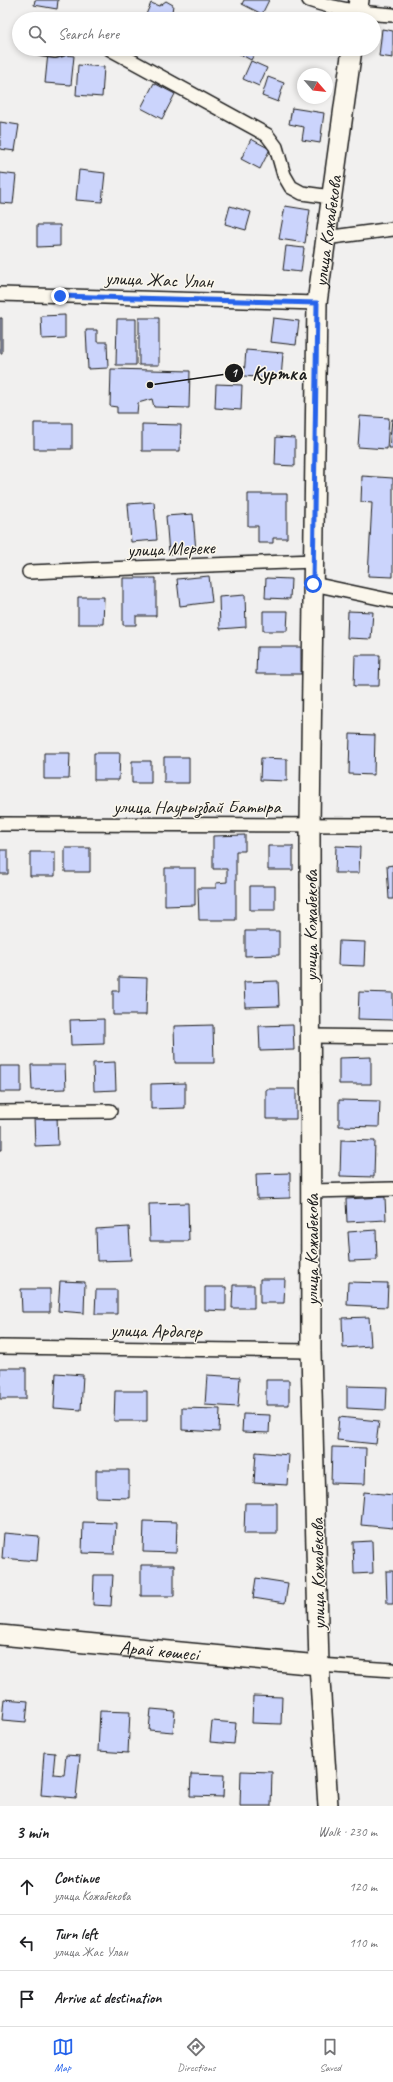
<!DOCTYPE html>
<meta charset="utf-8">
<style>
:root{--surface:#fff;--page:#f2f2f2;--text:#202124;--muted:#757577;--line:#e0e0e0;--accent:#2563eb}
body{margin:0;font-family:Caveat,sans-serif;background:var(--page);color:var(--text)}
.compass{position:absolute;left:297px;top:68px;width:36px;height:36px;border-radius:50%;background:var(--surface);box-shadow:0 2px 6px #0003;rotate:118deg}
.stop{position:absolute;width:12px;height:12px;margin:-9px;border:3px solid #2563eb;border-radius:50%;background:#fff}
.stop.end{background:#2563eb;border-color:#fff;box-shadow:0 1px 4px #0008}
.list{margin:0;padding:0;list-style:none}
h2{display:flex;justify-content:space-between;align-items:center;height:52px;margin:0;padding:0 16px;font-size:17px}
h2 small{font-size:13px;font-weight:400;color:var(--muted)}
.list li{display:grid;grid-template-columns:26px 1fr auto;gap:12px;align-items:center;box-sizing:border-box;height:56px;padding:0 16px;border-top:1px solid var(--line)}
.list b{display:block;font-size:15px;white-space:nowrap}
.list p{margin:0;font-size:13px;white-space:nowrap;color:var(--muted)}
.list em{font-size:13px;font-style:normal;color:var(--muted)}
.icon{flex:none;width:22px;height:22px;fill:none;stroke:currentColor;stroke-width:2;stroke-linecap:round;stroke-linejoin:round}
.map{position:relative;flex:none;width:393px;height:1806px;overflow:hidden}
.search{position:absolute;background:var(--surface);box-shadow:0 2px 6px #0003;left:12px;right:12px;top:12px;height:44px;display:flex;align-items:center;gap:10px;box-sizing:border-box;padding:0 14px;border-radius:22px;color:var(--muted);font-size:15px}
.sheet{height:220px;background:var(--surface)}
nav{display:flex;justify-content:space-around;align-items:center;box-sizing:border-box;height:56px;border-top:1px solid var(--line);background:var(--surface);font-size:11px;color:var(--muted)}
nav a{display:grid;justify-items:center;gap:2px}
nav .on{color:var(--accent)}
.map>svg:first-child{display:block}
.building{fill:#cbd4fc;stroke:#1c1c1c}
.lines{fill:none;stroke-linecap:round;stroke-linejoin:round}
.street-casing{stroke:#1c1c1c;stroke-width:16}
.secondary-casing{stroke:#1c1c1c;stroke-width:22}
.street{stroke:#fbf7ec;stroke-width:13}
.secondary{stroke:#fbf7ec;stroke-width:19}
.route{stroke:#2563eb;stroke-width:5}
.labels{text-anchor:middle;stroke-width:3;stroke-linejoin:round;paint-order:stroke}
.street-label{font-size:19px;fill:#1c1c1c;stroke:#fbf7ec}
.leader{fill:none;stroke:#1c1c1c;stroke-width:1.5}
.callout-dot{fill:#1c1c1c;stroke:#fbf7ec;stroke-width:1.5}
.mark-label{font-size:12px;text-anchor:middle;font-weight:bold;fill:#fff}
.callout-label{font-size:20px;text-anchor:middle;font-weight:bold;fill:#1c1c1c;stroke:#fbf7ec;stroke-width:3;stroke-linejoin:round;paint-order:stroke}
</style>
<div class="map">
<svg width="393" height="1806" viewBox="0 0 393 1806">
<rect width="100%" height="100%" fill="#f1f0ef"/>
<filter id="ink" filterUnits="userSpaceOnUse"><feTurbulence type="fractalNoise" baseFrequency=".025" numOctaves="2"/><feDisplacementMap in="SourceGraphic" scale="8" xChannelSelector="R" yChannelSelector="G"/><feConvolveMatrix kernelMatrix="1 2 1 2 8 2 1 2 1" color-interpolation-filters="sRGB"/></filter>
<g filter="url(#ink)">
<!-- building -->
<path class="building" d="M 35,0 L 58,0 L 57,9 L 34,5 Z
M 244,0 L 269,0 L 262,14 L 242,4 Z
M 166,1 L 173,5 L 172,12 L 177,14 L 175,19 L 144,19 L 151,3 L 159,6 Z
M 382,29 L 393,31 L 393,58 L 379,56 Z
M 238,49 L 257,49 L 251,60 L 236,52 Z
M 48,53 L 74,56 L 71,85 L 45,83 Z
M 251,61 L 267,68 L 259,86 L 243,79 Z
M 78,65 L 104,67 L 102,97 L 76,95 Z
M 268,77 L 284,83 L 278,102 L 262,96 Z
M 154,83 L 175,94 L 162,119 L 141,108 Z
M 292,108 L 324,113 L 320,143 L 302,140 L 304,127 L 289,124 Z
M 0,122 L 19,125 L 15,151 L 0,149 Z
M 251,139 L 270,149 L 260,169 L 241,159 Z
M 79,170 L 105,173 L 102,202 L 76,200 Z
M 0,173 L 16,175 L 13,204 L 0,203 Z
M 230,206 L 251,212 L 246,230 L 225,224 Z
M 285,206 L 310,210 L 305,243 L 279,239 Z
M 37,225 L 60,225 L 60,246 L 37,247 Z
M 286,246 L 304,248 L 301,272 L 283,270 Z
M 65,315 L 65,338 L 42,339 L 41,316 Z
M 0,318 L 2,318 L 2,353 L 0,353 Z
M 139,318 L 159,318 L 159,365 L 139,365 Z
M 273,318 L 299,321 L 296,345 L 270,342 Z
M 117,319 L 136,319 L 136,365 L 116,365 Z
M 86,330 L 97,330 L 97,342 L 107,342 L 108,368 L 88,369 Z
M 246,350 L 283,353 L 281,379 L 244,376 Z
M 111,369 L 190,371 L 189,408 L 154,407 L 152,399 L 138,403 L 137,413 L 117,413 L 117,407 L 110,406 Z
M 216,384 L 242,385 L 241,410 L 215,408 Z
M 360,416 L 389,418 L 387,449 L 358,447 Z
M 392,419 L 393,419 L 393,448 L 389,448 Z
M 34,423 L 72,423 L 72,449 L 34,449 Z
M 142,424 L 181,425 L 180,451 L 142,451 Z
M 276,437 L 295,438 L 295,466 L 275,465 Z
M 362,476 L 393,478 L 393,577 L 368,576 L 372,503 L 361,502 Z
M 248,494 L 287,494 L 287,538 L 273,538 L 273,543 L 258,543 L 258,526 L 248,526 Z
M 154,502 L 157,540 L 131,542 L 128,504 Z
M 193,514 L 196,552 L 169,554 L 166,516 Z
M 209,576 L 212,602 L 180,606 L 177,579 Z
M 123,578 L 156,578 L 156,616 L 136,616 L 136,625 L 123,625 Z
M 266,578 L 291,579 L 290,599 L 265,598 Z
M 245,595 L 246,627 L 220,629 L 219,597 Z
M 78,597 L 104,597 L 103,624 L 78,624 Z
M 263,611 L 288,611 L 287,631 L 263,631 Z
M 348,611 L 373,612 L 371,639 L 347,638 Z
M 257,647 L 301,647 L 301,674 L 256,674 Z
M 355,655 L 380,655 L 379,686 L 354,686 Z
M 350,734 L 375,735 L 374,775 L 349,774 Z
M 44,753 L 70,753 L 69,779 L 44,779 Z
M 94,753 L 120,753 L 119,780 L 94,780 Z
M 164,757 L 189,757 L 189,783 L 164,783 Z
M 261,758 L 287,759 L 287,781 L 260,780 Z
M 132,761 L 151,761 L 151,783 L 132,783 Z
M 245,835 L 245,851 L 236,851 L 236,920 L 199,920 L 198,888 L 216,888 L 216,883 L 227,882 L 227,869 L 213,869 L 213,836 Z
M 268,846 L 293,846 L 293,870 L 268,870 Z
M 336,846 L 360,847 L 359,873 L 335,873 Z
M 65,848 L 90,848 L 90,872 L 65,872 Z
M 0,850 L 8,850 L 8,874 L 0,874 Z
M 30,852 L 55,852 L 55,876 L 30,876 Z
M 393,865 L 393,899 L 389,899 L 387,866 Z
M 165,868 L 195,868 L 195,905 L 165,906 Z
M 250,886 L 275,886 L 275,910 L 250,910 Z
M 245,931 L 279,931 L 279,955 L 245,956 Z
M 339,941 L 365,942 L 364,966 L 338,965 Z
M 119,977 L 147,978 L 146,1015 L 113,1015 L 113,991 L 119,991 Z
M 278,981 L 279,1006 L 245,1007 L 244,982 Z
M 359,992 L 393,993 L 393,1020 L 358,1019 Z
M 104,1019 L 104,1044 L 71,1045 L 70,1020 Z
M 213,1025 L 214,1063 L 175,1063 L 174,1026 Z
M 293,1025 L 294,1050 L 260,1051 L 259,1026 Z
M 371,1057 L 371,1084 L 339,1084 L 339,1058 Z
M 115,1062 L 116,1090 L 94,1091 L 93,1063 Z
M 31,1065 L 65,1065 L 66,1089 L 32,1090 Z
M 0,1066 L 21,1066 L 21,1092 L 0,1092 Z
M 185,1083 L 185,1108 L 151,1109 L 151,1084 Z
M 266,1089 L 296,1089 L 296,1119 L 266,1119 Z
M 339,1100 L 380,1101 L 379,1127 L 339,1126 Z
M 57,1116 L 58,1145 L 35,1146 L 34,1117 Z
M 0,1127 L 2,1127 L 2,1150 L 0,1150 Z
M 341,1140 L 375,1141 L 374,1177 L 340,1176 Z
M 290,1173 L 290,1198 L 257,1199 L 256,1174 Z
M 385,1197 L 386,1220 L 347,1222 L 346,1199 Z
M 188,1203 L 189,1241 L 150,1241 L 149,1204 Z
M 129,1227 L 131,1260 L 97,1261 L 96,1229 Z
M 376,1230 L 377,1260 L 350,1261 L 348,1232 Z
M 260,1279 L 285,1279 L 284,1303 L 260,1303 Z
M 60,1281 L 85,1282 L 84,1313 L 58,1311 Z
M 348,1282 L 388,1283 L 387,1307 L 347,1305 Z
M 233,1285 L 254,1285 L 254,1308 L 232,1308 Z
M 205,1287 L 226,1287 L 226,1311 L 205,1310 Z
M 21,1289 L 50,1289 L 50,1312 L 22,1312 Z
M 96,1290 L 117,1290 L 117,1314 L 95,1314 Z
M 369,1317 L 371,1346 L 343,1348 L 342,1318 Z
M 0,1368 L 26,1368 L 26,1399 L 0,1399 Z
M 56,1373 L 83,1375 L 81,1410 L 54,1408 Z
M 207,1375 L 240,1377 L 238,1407 L 205,1405 Z
M 266,1380 L 289,1380 L 289,1405 L 266,1405 Z
M 347,1386 L 387,1387 L 386,1410 L 347,1408 Z
M 115,1391 L 147,1391 L 147,1421 L 114,1421 Z
M 182,1408 L 220,1409 L 219,1432 L 182,1430 Z
M 243,1414 L 270,1415 L 269,1433 L 242,1432 Z
M 339,1417 L 379,1421 L 376,1444 L 337,1440 Z
M 332,1447 L 366,1448 L 365,1484 L 331,1483 Z
M 256,1452 L 289,1455 L 287,1485 L 254,1483 Z
M 96,1470 L 129,1470 L 129,1498 L 96,1497 Z
M 364,1492 L 393,1495 L 393,1528 L 361,1525 Z
M 245,1503 L 277,1503 L 277,1534 L 244,1534 Z
M 144,1521 L 177,1522 L 176,1553 L 143,1552 Z
M 83,1522 L 116,1523 L 114,1554 L 82,1553 Z
M 4,1533 L 39,1536 L 37,1561 L 2,1558 Z
M 372,1541 L 373,1573 L 354,1574 L 353,1542 Z
M 141,1565 L 174,1565 L 174,1596 L 141,1596 Z
M 386,1571 L 393,1571 L 393,1604 L 387,1604 Z
M 94,1575 L 113,1575 L 111,1606 L 93,1605 Z
M 256,1578 L 288,1583 L 285,1603 L 253,1598 Z
M 253,1696 L 282,1697 L 281,1724 L 252,1723 Z
M 4,1699 L 28,1701 L 26,1722 L 2,1720 Z
M 151,1709 L 175,1711 L 173,1732 L 149,1730 Z
M 100,1711 L 130,1712 L 128,1753 L 98,1751 Z
M 212,1721 L 236,1723 L 234,1744 L 210,1742 Z
M 44,1752 L 55,1753 L 53,1774 L 64,1775 L 66,1755 L 80,1756 L 76,1798 L 41,1795 Z
M 241,1771 L 272,1772 L 271,1806 L 240,1806 Z
M 191,1774 L 224,1775 L 223,1797 L 190,1796 Z"/>
<g class="lines">
<!-- street casing -->
<g class="street-casing">
<path id="street" d="M 309,0 C 338,10 362,13 393,15
M 41,49 L 55,51 L 62,49
M 110,49 L 267,135 L 276,147 L 284,175 L 291,187 L 302,193 L 331,197
M 325,238 L 393,229
M 0,294 L 317,303
M 29,572 L 314,561
M 313,584 L 393,601
M 0,824 L 393,825
M 310,1036 L 393,1037
M 0,1112 L 110,1111
M 311,1191 L 393,1189
M 0,1347 L 311,1351
M 319,1665 L 393,1670"/>
</g>
<!-- secondary casing -->
<g class="secondary-casing">
<g id="secondary">
<path d="M 356,19 L 359,0"/>
<path id="s1" d="M 0,1635 L 319,1665"/>
<path id="s2" d="M 328,1806 L 319,1665 L 311,1351 L 310,825 L 317,303 L 352,49"/>
</g>
</g>
<!-- street -->
<use href="#street" class="street"/>
<!-- secondary -->
<use href="#secondary" class="secondary"/>
</g>
</g>
<g class="lines" filter="url(#ink)">
<!-- route -->
<path class="route" d="M 60,296 L 317,303 L 313,584"/>
</g>
<g class="labels">
<!-- street labels -->
<g class="street-label">
<text dy="7" stroke="none"><textPath href="#s2" startOffset="1576">улица Кожабекова</textPath></text>
<text transform="translate(159 279) rotate(2)" y="7">улица Жас Улан</text>
<text transform="translate(171 548) rotate(-2)" y="7">улица Мереке</text>
<text x="197" y="813">улица Наурызбай Батыра</text>
<text transform="translate(310 926) rotate(-90)" y="7">улица Кожабекова</text>
<text transform="translate(311 1250) rotate(-90)" y="7">улица Кожабекова</text>
<text transform="translate(156 1330) rotate(1)" y="7">улица Ардагер</text>
<text transform="translate(317 1574) rotate(-91)" y="7">улица Кожабекова</text>
<text dy="7" stroke="none"><textPath href="#s1" startOffset="160">Арай көшесі</textPath></text>
</g>
</g>
<!-- callouts -->
<path class="leader" d="M150 385L234 373"/>
<g class="callout-dot">
<circle cx="150" cy="385" r="4"/>
<circle cx="234" cy="373" r="10"/>
</g>
<g class="mark-label">
<text x="234" y="377">1</text>
</g>
<g class="callout-label">
<text x="279" y="380">Куртка</text>
</g>
</svg>
<svg class="compass" viewBox="-18 -18 36 36"><path d="M0-13l5 13h-10z" fill="#e53935"/><path d="M0 13l5-13h-10z" fill="#757577"/></svg>
<div class="stop" style="left:313px;top:584px"></div>
<div class="stop end" style="left:60px;top:296px"></div>
<div class="search"><svg class="icon" aria-label="search" viewBox="0 0 24 24"><circle cx="10" cy="10" r="6"/><path d="M15 15l6 6"/></svg>Search here</div>
</div>
<section class="sheet">
<h2>3 min<small>Walk · 230 m</small></h2>
<ul class="list">
<li><svg class="icon" aria-label="ahead" viewBox="0 0 24 24"><path d="M12 20V5M6 11l6-6 6 6"/></svg><div><b>Continue</b><p>улица Кожабекова</p></div><em>120 m</em></li>
<li><svg class="icon" aria-label="left" viewBox="0 0 24 24"><path d="M17 20v-9H6M10 6l-5 5 5 5"/></svg><div><b>Turn left</b><p>улица Жас Улан</p></div><em>110 m</em></li>
<li><svg class="icon" aria-label="arrive" viewBox="0 0 24 24"><path d="M6 21V4h12l-3 4 3 4H6"/></svg><div><b>Arrive at destination</b></div></li>
</ul>
</section>
<nav>
<a class="on"><svg class="icon" aria-label="map" viewBox="0 0 24 24"><path d="M3 6l6-2 6 2 6-2v14l-6 2-6-2-6 2zM9 4v14M15 6v14"/></svg>Map</a>
<a><svg class="icon" aria-label="directions" viewBox="0 0 24 24"><path d="M12 3l9 9-9 9-9-9zM9 14v-3h6M13 9l2 2-2 2"/></svg>Directions</a>
<a><svg class="icon" aria-label="saved" viewBox="0 0 24 24"><path d="M7 4h10v16l-5-4-5 4z"/></svg>Saved</a>
</nav>
